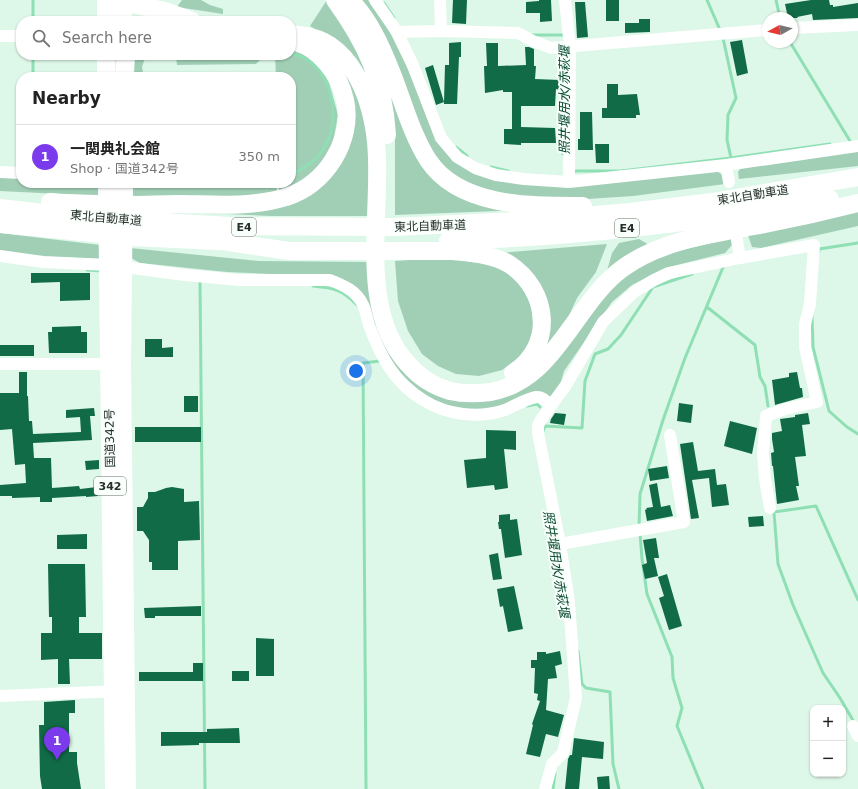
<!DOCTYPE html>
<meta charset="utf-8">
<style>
:root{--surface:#fff;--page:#f6f6f6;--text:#222;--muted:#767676;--line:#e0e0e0;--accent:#7c3aed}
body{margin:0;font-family:"DejaVu Sans","Noto Sans JP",sans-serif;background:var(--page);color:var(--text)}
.controls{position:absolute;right:12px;bottom:12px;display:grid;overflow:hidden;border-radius:8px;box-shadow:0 1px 3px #0004}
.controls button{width:36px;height:36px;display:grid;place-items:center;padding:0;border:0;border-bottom:1px solid var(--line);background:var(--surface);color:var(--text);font:20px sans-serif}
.compass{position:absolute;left:762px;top:12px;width:36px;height:36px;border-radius:50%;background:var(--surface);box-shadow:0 1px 3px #0004;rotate:262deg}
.you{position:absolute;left:356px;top:371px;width:14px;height:14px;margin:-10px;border:3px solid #fff;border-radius:50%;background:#1a73e8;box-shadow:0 0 0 6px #1a73e833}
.badge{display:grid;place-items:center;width:26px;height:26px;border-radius:50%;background:var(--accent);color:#fff;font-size:13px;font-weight:700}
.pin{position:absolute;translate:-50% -33px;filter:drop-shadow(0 1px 2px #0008)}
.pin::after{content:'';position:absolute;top:21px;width:14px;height:12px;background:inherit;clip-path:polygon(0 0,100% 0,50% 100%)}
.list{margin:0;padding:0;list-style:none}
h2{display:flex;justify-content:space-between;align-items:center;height:52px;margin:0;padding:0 16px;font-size:17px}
h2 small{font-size:13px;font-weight:400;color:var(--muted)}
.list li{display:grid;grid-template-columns:26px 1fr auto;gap:12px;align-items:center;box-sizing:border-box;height:64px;padding:0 16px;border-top:1px solid var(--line)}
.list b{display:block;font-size:15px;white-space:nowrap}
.list p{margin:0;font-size:13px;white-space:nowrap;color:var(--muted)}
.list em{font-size:13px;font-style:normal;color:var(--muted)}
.icon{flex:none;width:22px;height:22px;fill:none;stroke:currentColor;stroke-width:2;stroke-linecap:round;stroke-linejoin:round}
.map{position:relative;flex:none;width:858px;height:789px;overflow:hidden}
.search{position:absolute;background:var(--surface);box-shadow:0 1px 3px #0004;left:16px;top:16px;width:280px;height:44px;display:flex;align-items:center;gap:10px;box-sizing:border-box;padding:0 14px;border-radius:16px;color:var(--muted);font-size:15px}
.panel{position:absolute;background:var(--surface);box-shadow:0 1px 3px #0004;left:16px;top:72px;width:280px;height:116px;border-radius:16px}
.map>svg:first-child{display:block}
.green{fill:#a1cfb6}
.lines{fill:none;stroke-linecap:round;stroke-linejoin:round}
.stream{stroke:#8fdfb5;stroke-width:3}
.building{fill:#116b47}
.minor{stroke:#fff;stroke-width:12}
.highway{stroke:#fff;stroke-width:18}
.labels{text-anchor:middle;stroke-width:4;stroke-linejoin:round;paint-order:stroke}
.shield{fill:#f9fffb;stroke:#666f69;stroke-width:1}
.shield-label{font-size:11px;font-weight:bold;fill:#27312b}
.street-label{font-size:12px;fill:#27312b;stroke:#f9fffb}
.water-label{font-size:13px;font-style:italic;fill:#094b31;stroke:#f9fffb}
</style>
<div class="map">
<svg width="858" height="789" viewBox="0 0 858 789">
<rect width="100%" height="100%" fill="#ddf7e8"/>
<!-- green -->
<path class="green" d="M 182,0 L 201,0 L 210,5 L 223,9 L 223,14 L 177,7 Z
M 327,0 L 339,11 L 373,82 L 331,39 L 310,26 Z
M 357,0 L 368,0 L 386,24 L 452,160 L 528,184 L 715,170 L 724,176 L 725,184 L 633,196 L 572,200 L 511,197 L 465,182 L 447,170 L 429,147 Z
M 291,50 L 305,55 L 320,66 L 328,79 L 338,115 L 332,148 L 319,167 L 300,182 L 279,191 L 279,183 L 291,183 L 291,77 L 276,77 L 275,55 L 291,55 Z
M 135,55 L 146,55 L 142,67 L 144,77 L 134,77 Z
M 176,55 L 260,55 L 260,60 L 256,64 L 177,65 Z
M 380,57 L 421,161 L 522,210 L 395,215 L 395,134 Z
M 344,67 L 359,94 L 368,128 L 369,216 L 271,216 L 180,212 L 272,207 L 335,165 L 341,75 Z
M 858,150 L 858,166 L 739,179 L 738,172 L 742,166 Z
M 0,175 L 21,177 L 21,183 L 97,183 L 100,185 L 100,196 L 0,191 Z
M 132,183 L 276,183 L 277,192 L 240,197 L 137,197 L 132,195 Z
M 858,209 L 858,226 L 761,248 L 752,247 L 748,235 Z
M 0,233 L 100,245 L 99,259 L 31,256 L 0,251 Z
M 732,238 L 732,245 L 725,253 L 665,268 L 632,285 L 612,302 L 564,371 L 560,385 L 550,397 L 486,411 L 452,409 L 427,397 L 396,370 L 373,328 L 364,296 L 295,275 L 227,272 L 140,263 L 131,258 L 130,248 L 258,261 L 368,262 L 383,340 L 465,401 L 489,401 L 515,394 L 542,376 L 588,316 L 623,276 L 661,255 Z
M 639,239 L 651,246 L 607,271 L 612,253 L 619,243 Z
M 607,244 L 596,272 L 577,298 L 561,333 L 540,361 L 550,318 L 500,253 Z
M 439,258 L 490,264 L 509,273 L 530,296 L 534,331 L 530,346 L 520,357 L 502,370 L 479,376 L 456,374 L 438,366 L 422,354 L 408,331 L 398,301 L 395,261 Z"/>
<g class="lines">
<!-- stream -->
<path class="stream" d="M 33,0 L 33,21
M 707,0 L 720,30
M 776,0 L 780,18
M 384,3 L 394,18
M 531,35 L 563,35
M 723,38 L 736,98 L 728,115 L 727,140 L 731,158
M 790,42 L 850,141
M 291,54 C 296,55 302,56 306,59 C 333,76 341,120 324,148 C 317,160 304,169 291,174
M 33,55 L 33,77
M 456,147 L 467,156
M 563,154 L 562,141 L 564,115
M 491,167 L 508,171
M 572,172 L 576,171 L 621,171 L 731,158 L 830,144
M 819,251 L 819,249 L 858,243
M 87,270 L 102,271
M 200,282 L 205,789
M 313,286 C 334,288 342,289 357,305
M 707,307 L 755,345 L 760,377 L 765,386 L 768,406
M 812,316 L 813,347 L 829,411 L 847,427 L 858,434
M 527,406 L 537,404 L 540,407
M 543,431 L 545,426 L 582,428 L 585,381 L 595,354 L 608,349 L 621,335 L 653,287 L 692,274
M 639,528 L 640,494 L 663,420 L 685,358 L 724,265
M 640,533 L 642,559 L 647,594 L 672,657 L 673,678 L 682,708 L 677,726 L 703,789
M 578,651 L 582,684 L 586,688 L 610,692 L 613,764 L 619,789
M 854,722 L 840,698 L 823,673 L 793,605 L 778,564 L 774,512 L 816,506 L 858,600
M 366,789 L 363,363 L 380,361
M 553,789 L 555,773"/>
</g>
<!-- building -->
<path class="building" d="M 453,0 L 467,0 L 466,24 L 452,23 Z
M 539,0 L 551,0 L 552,21 L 540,22 L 540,13 L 526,13 L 526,2 L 539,1 Z
M 606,0 L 619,0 L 619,21 L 606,21 Z
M 811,0 L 829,0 L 830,5 L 833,5 L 833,7 L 858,3 L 858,18 L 813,20 L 812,14 L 797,17 L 798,18 L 788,18 L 785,4 Z
M 575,2 L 585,2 L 588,37 L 577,38 Z
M 639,19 L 650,19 L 650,32 L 625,33 L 625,23 L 639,23 Z
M 742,40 L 748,73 L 737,76 L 730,42 Z
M 461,42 L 461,57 L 459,57 L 457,104 L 444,104 L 444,102 L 436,105 L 425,68 L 433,65 L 444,102 L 445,65 L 449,65 L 449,43 Z
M 486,43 L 498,43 L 498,66 L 526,65 L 525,47 L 529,47 L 534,49 L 534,66 L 536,66 L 535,79 L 560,80 L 560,90 L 556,89 L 555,106 L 521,106 L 521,127 L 555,128 L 556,143 L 521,143 L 521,145 L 504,144 L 504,129 L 512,129 L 512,92 L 503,92 L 503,90 L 485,93 L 484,66 L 487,66 Z
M 607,84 L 618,84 L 618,95 L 637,94 L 640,115 L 636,115 L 636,118 L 602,118 L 602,108 L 607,108 Z
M 580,112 L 592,112 L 593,150 L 578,150 L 578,139 L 580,139 Z
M 595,144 L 609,144 L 609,163 L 596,163 Z
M 31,273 L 90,273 L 90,300 L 60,301 L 60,282 L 31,283 Z
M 81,326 L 81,332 L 87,332 L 87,353 L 49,353 L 48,332 L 52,332 L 52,327 Z
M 145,339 L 162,339 L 162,348 L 173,347 L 173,357 L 145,357 Z
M 0,345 L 34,345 L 34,356 L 0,356 Z
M 19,372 L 27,372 L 27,396 L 28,396 L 29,421 L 32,421 L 33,434 L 81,432 L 80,417 L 66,418 L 66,410 L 94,408 L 95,416 L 90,416 L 92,440 L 33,443 L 34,458 L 51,458 L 52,488 L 79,486 L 80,489 L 97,487 L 98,496 L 86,497 L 86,496 L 52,498 L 52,502 L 40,502 L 40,497 L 12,498 L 12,496 L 0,496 L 0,485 L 26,483 L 25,464 L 15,465 L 12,429 L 0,430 L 0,393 L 19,393 Z
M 797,372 L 800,388 L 802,388 L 803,397 L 775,405 L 772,380 L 789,377 L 789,373 Z
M 184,396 L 198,396 L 198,412 L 184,412 Z
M 679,403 L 693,405 L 691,423 L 677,421 Z
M 555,413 L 566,414 L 564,425 L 550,423 L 551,419 Z
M 808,413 L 810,424 L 802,425 L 806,456 L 795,457 L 799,486 L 796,486 L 799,500 L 777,504 L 773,466 L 772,466 L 771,453 L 774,452 L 772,439 L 772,433 L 782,431 L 780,419 L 795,417 L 795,415 Z
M 730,421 L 757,428 L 752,454 L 724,446 Z
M 135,427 L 201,427 L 201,442 L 135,442 Z
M 486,430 L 516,431 L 516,450 L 504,449 L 508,488 L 495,490 L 494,485 L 467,488 L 464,460 L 486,458 Z
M 693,442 L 698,471 L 715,469 L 717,485 L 726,484 L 729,505 L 712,507 L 709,478 L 692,480 L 699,518 L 691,519 L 680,444 Z
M 99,460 L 99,469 L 86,470 L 85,461 Z
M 667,466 L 669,478 L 650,481 L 648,469 Z
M 657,483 L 661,507 L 670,505 L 673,516 L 647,521 L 645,510 L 647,509 L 646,508 L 653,507 L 649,485 Z
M 172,487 L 184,489 L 184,502 L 199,501 L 200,540 L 178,541 L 178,570 L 152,570 L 152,562 L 149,562 L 149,540 L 143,531 L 137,531 L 137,507 L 143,507 L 148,498 L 148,492 L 155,492 L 166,488 Z
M 510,514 L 510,520 L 517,519 L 522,555 L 505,558 L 501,529 L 499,529 L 498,522 L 499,522 L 499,515 Z
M 763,516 L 764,526 L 749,527 L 748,517 Z
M 87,534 L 87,549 L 57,549 L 57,535 Z
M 656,538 L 659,558 L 654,558 L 658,576 L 645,579 L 642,565 L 647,563 L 643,540 Z
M 498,553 L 502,579 L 493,580 L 489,555 Z
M 48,564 L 85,564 L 86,617 L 79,617 L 79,633 L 102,633 L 102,659 L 69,659 L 70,684 L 58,684 L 58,659 L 41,660 L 41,633 L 52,633 L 52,617 L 49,617 Z
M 667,574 L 682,626 L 669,630 L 659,598 L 664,596 L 658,577 Z
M 514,586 L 523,629 L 508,632 L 503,606 L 500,607 L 497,589 Z
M 201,606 L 201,616 L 155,616 L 155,618 L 145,618 L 144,608 Z
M 256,638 L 274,639 L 274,676 L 256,676 Z
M 560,651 L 562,664 L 555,666 L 557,678 L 548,679 L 546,710 L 564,715 L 558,737 L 546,734 L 540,757 L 526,754 L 533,725 L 532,724 L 540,701 L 537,700 L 538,694 L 534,693 L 535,668 L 531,668 L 531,660 L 537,660 L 537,652 L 546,652 L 546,654 Z
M 193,663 L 203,663 L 203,681 L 139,681 L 139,672 L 193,672 Z
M 232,671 L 249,671 L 249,681 L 232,681 Z
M 75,700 L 75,713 L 69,713 L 69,752 L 77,752 L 77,763 L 81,789 L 42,789 L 40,776 L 39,725 L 44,725 L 44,702 Z
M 239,728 L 240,743 L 199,743 L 199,745 L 161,746 L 161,732 L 207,732 L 207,729 Z
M 574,738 L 604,742 L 603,759 L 582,757 L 579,789 L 565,789 L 568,759 L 570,755 L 572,755 Z
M 609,776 L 610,789 L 598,789 L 597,777 Z"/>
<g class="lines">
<!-- minor -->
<path class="minor" d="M 375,0 L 397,32 L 412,63 L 441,138 L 457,157 L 475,168 L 496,175 L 524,179 L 569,182 L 726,165 L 858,146
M 440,0 L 441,31
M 565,0 L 570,47 L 569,182
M 792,28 L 858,25
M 397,32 L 441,31 L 518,33 L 533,41 L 551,48 L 768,30
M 0,36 L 21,36
M 726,165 L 729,182
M 0,172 L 21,173
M 737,240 L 740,258
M 0,256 L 43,262 L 109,265 L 185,275 L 239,280 L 330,280 C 343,285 357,291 363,305 C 366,311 367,319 369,325 C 380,355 394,383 423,400 C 447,415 478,419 505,410 C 514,406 526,399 536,397 C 542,396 547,402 551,405
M 0,364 L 117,364
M 560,544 L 684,522 L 670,435
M 0,696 L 119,691
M 853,726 L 858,736
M 545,789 L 552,764 L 563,753 L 576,698 L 569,602 L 560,544 L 538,433 L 538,426 L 540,421 L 566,385 L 603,322 L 634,292 L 654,280 L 669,273 L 740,258 L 814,245 L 810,304 L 805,324 L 805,347 L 817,402 L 785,409 L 766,416 L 763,453 L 765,479 L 770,508"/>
<!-- highway -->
<path class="highway" d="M 120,0 L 123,2 L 165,11 L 192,21
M 123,0 L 123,21
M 335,0 C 366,43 384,81 387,135
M 350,0 C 369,19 381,46 391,71 C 403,101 411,133 428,160 C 460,208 533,206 583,206
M 106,21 L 106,0
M 291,34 C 317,36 333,43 349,64 C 363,83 370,104 374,127 C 387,199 353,305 408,364 C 419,377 433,386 450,391 C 463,394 476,394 490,392 C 556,381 574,303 623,268 C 663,239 718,233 765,224 C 796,218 827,211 858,203
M 106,55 L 106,77
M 124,77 L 126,55
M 107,183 L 114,789
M 124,183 L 122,364 L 127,789
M 50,202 C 77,204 105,204 132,205 C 147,205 162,204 177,204 C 213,204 251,208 286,197 C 325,186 354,140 345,100 C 339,73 320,49 294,41
M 0,208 L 79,217 L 230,226 L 394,227 L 535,220 L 630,212 L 712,202 L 858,177
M 0,224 L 132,237 L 238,242
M 448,241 C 576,237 704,222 830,199
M 228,242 L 289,251 L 452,251 C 471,253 492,254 509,264 C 549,290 555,346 513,373"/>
</g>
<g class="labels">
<!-- shield labels -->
<g class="shield">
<rect x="232" y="218" width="24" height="18" rx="3"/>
<rect x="615" y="219" width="24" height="18" rx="3"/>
<rect x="94" y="477" width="32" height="18" rx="3"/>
</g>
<g class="shield-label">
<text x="244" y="231">E4</text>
<text x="627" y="232">E4</text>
<text x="110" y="490">342</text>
</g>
<!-- street labels -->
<g class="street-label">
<text transform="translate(753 195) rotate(-9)" y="4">東北自動車道</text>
<text transform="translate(106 218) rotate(5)" y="4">東北自動車道</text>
<text transform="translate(430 226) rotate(-2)" y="4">東北自動車道</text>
<text transform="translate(110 438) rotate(-91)" y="4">国道342号</text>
</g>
<!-- water labels -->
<g class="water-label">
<text transform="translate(564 100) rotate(-90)" y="5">照井堰用水/赤萩堰</text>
<text transform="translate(557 564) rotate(81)" y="5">照井堰用水/赤萩堰</text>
</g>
</g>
</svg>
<div class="controls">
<button>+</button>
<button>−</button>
</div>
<svg class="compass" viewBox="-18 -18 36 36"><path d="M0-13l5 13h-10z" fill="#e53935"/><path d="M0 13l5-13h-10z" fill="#767676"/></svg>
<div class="you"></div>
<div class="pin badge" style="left:57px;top:760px">1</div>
<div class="search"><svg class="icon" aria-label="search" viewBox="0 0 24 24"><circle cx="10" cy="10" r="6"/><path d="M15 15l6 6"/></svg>Search here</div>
<section class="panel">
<h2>Nearby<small></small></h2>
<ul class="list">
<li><span class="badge">1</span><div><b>一関典礼会館</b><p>Shop · 国道342号</p></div><em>350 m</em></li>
</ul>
</section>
</div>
